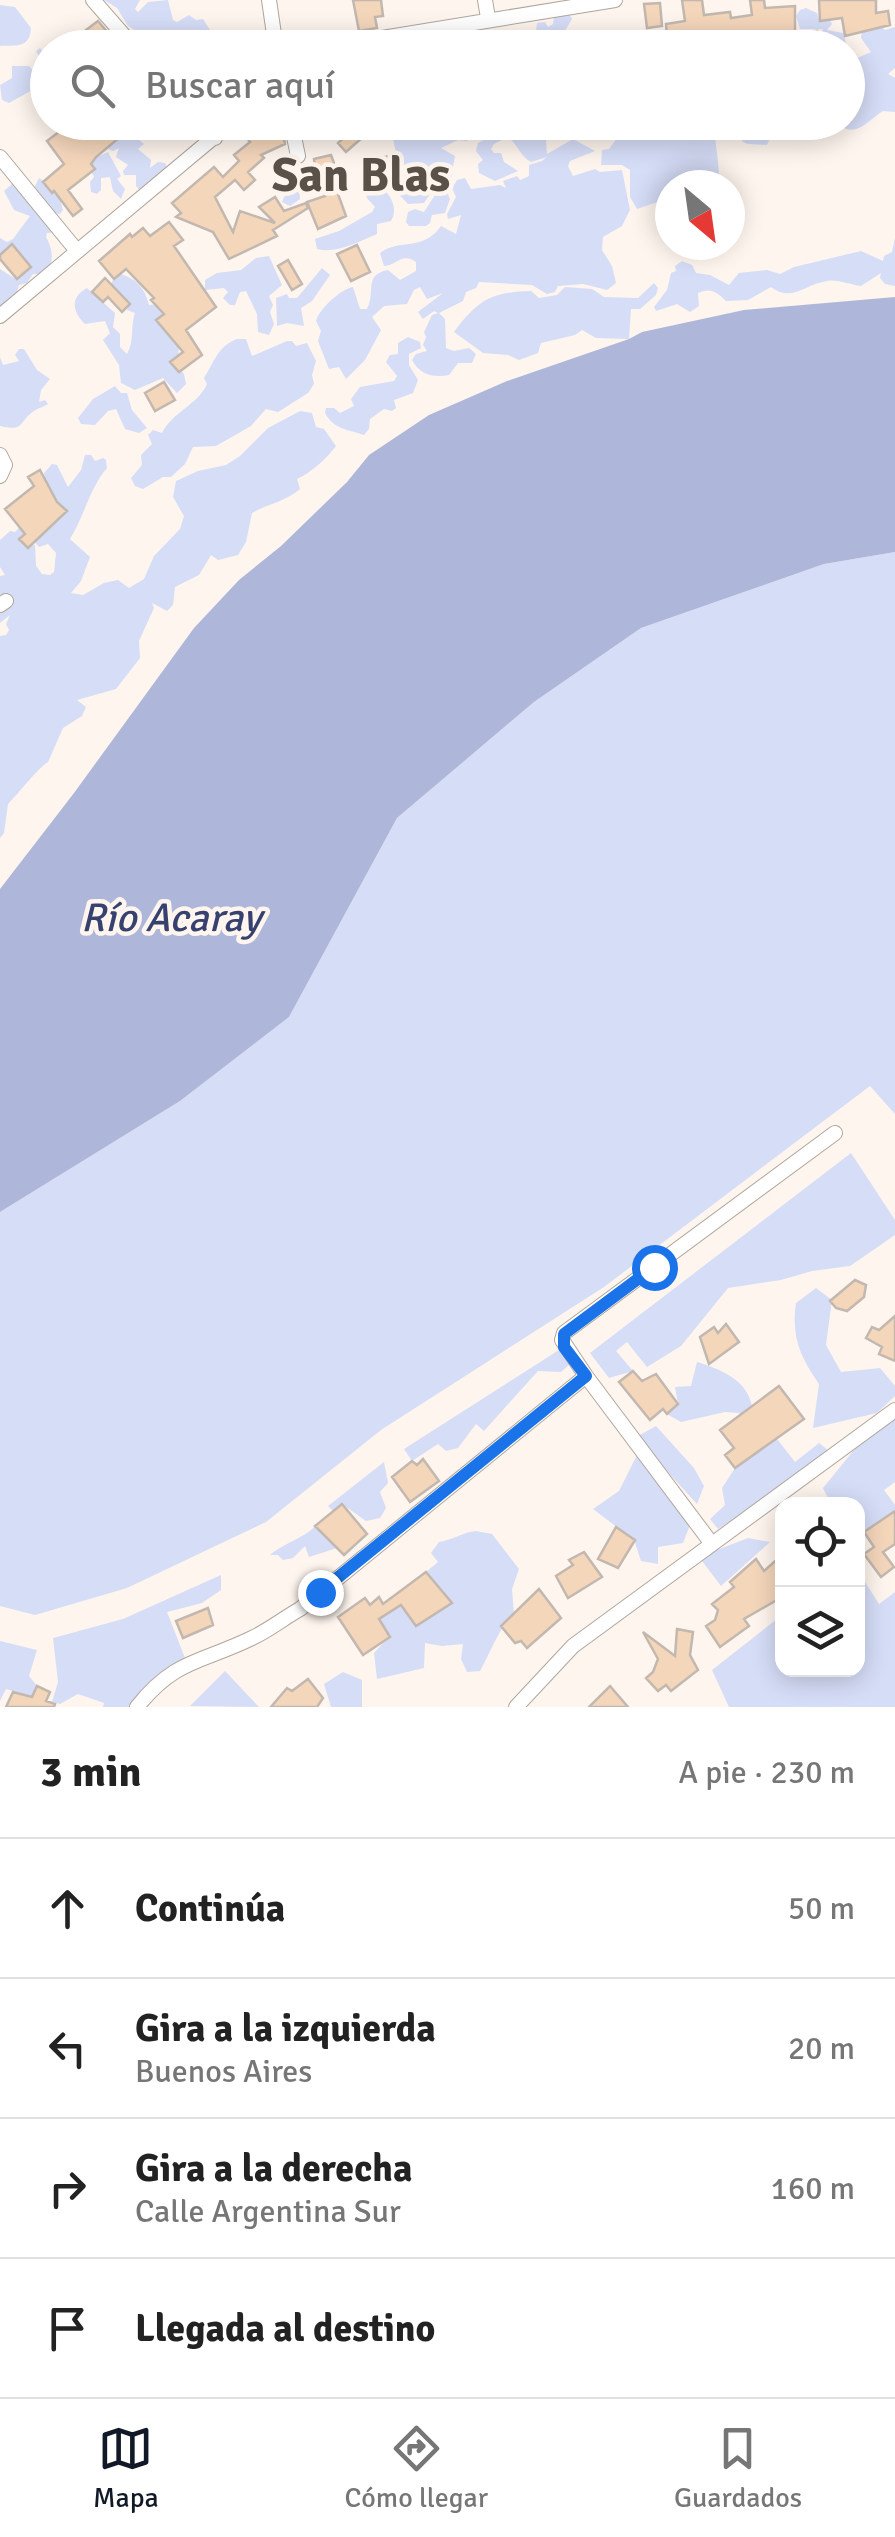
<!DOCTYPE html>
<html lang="es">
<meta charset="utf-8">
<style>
:root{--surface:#fff;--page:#f2f2f2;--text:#222;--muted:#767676;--line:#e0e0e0;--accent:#111827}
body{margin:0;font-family:Signika,sans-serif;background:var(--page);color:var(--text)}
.controls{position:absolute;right:30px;bottom:30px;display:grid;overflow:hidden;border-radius:20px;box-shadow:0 5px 25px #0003}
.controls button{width:90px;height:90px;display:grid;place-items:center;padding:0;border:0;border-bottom:2px solid var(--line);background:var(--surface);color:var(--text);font:50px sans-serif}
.compass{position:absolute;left:655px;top:170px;width:90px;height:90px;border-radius:50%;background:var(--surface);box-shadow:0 5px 25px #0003;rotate:151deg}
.stop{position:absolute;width:30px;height:30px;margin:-22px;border:8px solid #1a73e8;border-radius:50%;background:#fff}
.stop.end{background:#1a73e8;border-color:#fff;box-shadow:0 2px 10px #0008}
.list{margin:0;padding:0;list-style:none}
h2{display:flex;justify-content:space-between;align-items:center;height:130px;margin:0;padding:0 40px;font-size:42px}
h2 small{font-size:32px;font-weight:400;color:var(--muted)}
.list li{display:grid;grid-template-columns:65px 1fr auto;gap:30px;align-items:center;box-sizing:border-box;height:140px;padding:0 40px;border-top:2px solid var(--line)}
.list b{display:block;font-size:38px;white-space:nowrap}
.list p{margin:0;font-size:32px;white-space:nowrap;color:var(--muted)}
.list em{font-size:32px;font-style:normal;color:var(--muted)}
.icon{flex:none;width:55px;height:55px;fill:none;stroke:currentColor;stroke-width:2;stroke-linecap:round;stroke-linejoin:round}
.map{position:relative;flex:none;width:895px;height:1707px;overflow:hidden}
.search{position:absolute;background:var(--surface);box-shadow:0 5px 25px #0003;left:30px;right:30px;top:30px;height:110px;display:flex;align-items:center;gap:25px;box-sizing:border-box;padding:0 35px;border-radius:55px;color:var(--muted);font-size:38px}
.sheet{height:690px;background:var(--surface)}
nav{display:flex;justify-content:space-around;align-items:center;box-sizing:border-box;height:140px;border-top:2px solid var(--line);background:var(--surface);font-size:28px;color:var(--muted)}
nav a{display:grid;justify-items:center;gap:5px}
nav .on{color:var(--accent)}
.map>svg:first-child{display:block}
.green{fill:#d6ddf7}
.water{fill:#aeb7d9}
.building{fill:#f4d6bb;stroke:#c3b8af;stroke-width:2.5}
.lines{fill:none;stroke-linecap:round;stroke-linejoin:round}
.minor-casing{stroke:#b0a69d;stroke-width:16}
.minor{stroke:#fff;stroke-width:14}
.route{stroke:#1a73e8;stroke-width:12}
.labels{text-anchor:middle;stroke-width:9;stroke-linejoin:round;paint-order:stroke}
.water-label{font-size:40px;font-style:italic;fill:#37416f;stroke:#fef5ee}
.district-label{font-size:48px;font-weight:bold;fill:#5a5149;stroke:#fef5ee}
</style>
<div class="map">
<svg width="895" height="1707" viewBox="0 0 895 1707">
<rect width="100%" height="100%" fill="#fef5ee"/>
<!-- green -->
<path class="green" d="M 104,0 L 140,0 L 135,9 L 138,12 L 148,2 L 168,0 L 173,20 L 177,22 L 189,15 L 196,20 L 203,19 L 210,30 L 174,38 L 174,47 L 115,47 L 124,38 L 141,34 L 128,26 L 117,8 Z
M 0,5 L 15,7 L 31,28 C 30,49 15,45 0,46 Z
M 806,8 L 817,13 L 819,19 L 829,18 L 832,24 L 827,30 L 843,33 L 847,47 L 815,47 L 823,29 L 800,29 L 796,16 L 800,10 Z
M 568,12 L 572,19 L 555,47 L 534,47 L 537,23 L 545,22 L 548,27 L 553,24 L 554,16 Z
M 875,20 L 885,30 L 895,27 L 895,68 L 888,74 L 895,78 L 895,112 L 883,111 C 867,121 855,140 838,123 L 848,122 L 848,62 L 871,52 L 861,38 L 862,30 Z
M 40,48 L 47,57 L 45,83 L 9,103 L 2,100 L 0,85 L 12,78 L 12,66 L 29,66 L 36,74 L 36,67 L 43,63 L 36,51 Z
M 389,123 L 410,126 L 411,133 L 426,130 L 440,138 L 459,124 L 466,125 L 470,135 L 467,141 L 458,140 L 441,148 L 455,156 L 451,179 L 443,174 L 430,177 L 427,187 L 430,194 L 424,203 L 408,204 L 391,186 L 399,178 L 392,166 L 398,162 L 393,139 L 384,130 Z
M 504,123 L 580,123 L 572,128 L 550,131 L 546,141 L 547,154 L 573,139 L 595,151 L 570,161 L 568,166 L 573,176 L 595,169 L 600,172 L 622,170 L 630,210 L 622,226 L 603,237 L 602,250 L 612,266 L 616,283 L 607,290 L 583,284 L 558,286 L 555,292 L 547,294 L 532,285 L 479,282 L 476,288 L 466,292 L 463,301 L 439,313 L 445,319 L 446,348 L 454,351 L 469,348 L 476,354 L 472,363 L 458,363 L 449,375 C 434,378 420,375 412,360 L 416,354 L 427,351 L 423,345 L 426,337 L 424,332 L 432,315 L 438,313 L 434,311 L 423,319 L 418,312 L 443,293 L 427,299 L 420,287 L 414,290 L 407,304 L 384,306 L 372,317 L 381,330 L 365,360 L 346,379 L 339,367 L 329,369 L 318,341 L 321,331 L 316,321 C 319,309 341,289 353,287 L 360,309 L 367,309 C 376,292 363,275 388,270 L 400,280 L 416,271 L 416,262 C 402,252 398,265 384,266 L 380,253 C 400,238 423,252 441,226 L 456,234 L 461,215 L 448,219 L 447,214 L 456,197 L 452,188 L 457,180 L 465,178 L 471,189 L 500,185 L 506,188 L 503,181 L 517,176 L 520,180 L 529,176 L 529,165 L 542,161 L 547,157 L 531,162 C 521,157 518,145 508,137 L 494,144 L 491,149 L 494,153 L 501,153 L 504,162 L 518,171 L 495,181 L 479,173 L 478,164 L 483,160 L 476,151 L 478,143 L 502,130 Z
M 628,123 L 711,124 L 715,129 C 715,146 719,161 719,179 L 709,185 L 670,185 L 669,198 L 637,209 L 630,197 L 630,170 L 622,165 L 601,165 L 602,150 L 609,149 Z
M 728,123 L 792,123 L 775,127 L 767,145 C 730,144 751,142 728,123 Z
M 126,129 L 144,144 L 138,149 L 151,160 L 150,168 L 158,162 L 165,163 L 169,172 L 142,193 L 136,186 L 136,175 L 124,175 L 123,171 L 128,165 L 116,157 L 119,148 L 113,151 L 106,148 Z
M 108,152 L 121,176 L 117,179 L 125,189 L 121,199 L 113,191 L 110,177 L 101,178 L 101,190 L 97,194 L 91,192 L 90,182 L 94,177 L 90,169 L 93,159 Z
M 302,165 L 312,169 L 314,175 L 309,183 L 299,187 L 300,199 L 290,206 L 282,202 L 285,195 L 282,184 Z
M 39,178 L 64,195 L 61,203 L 63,210 L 60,214 L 54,213 L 56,232 L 47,233 L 46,237 C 53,249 55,264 44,274 L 33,274 L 27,283 L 19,285 L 16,296 L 0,308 L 0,269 L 14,278 L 19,272 L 11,250 L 0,255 L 0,238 L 7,242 L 13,239 L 30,216 L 14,210 L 4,191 L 13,183 L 33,190 Z
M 384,189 C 392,198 398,210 391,221 L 377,224 L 377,234 C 358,242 337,254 317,249 L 315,239 L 339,231 L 372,212 L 375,207 L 366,197 L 373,190 Z
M 447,192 L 450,199 L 445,213 L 432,215 L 430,223 L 426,226 L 409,226 L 406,222 L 408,212 L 415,209 L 424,212 L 435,195 Z
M 895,238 L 895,286 L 885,284 L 880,278 L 881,273 L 861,286 C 851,285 837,279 827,281 C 805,284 792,303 771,287 L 748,300 L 726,301 C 717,292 710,287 698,293 L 699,306 L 690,312 L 677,304 L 656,311 L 654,307 L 667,290 L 671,273 L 676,271 L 675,266 L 682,261 L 692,265 L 696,273 L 710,275 L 729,285 L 739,273 L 767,270 L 780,274 L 794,267 L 861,251 L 883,261 L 884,256 L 892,252 Z
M 269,256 L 282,285 L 269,296 L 273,305 L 270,312 L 274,324 L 269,335 L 258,332 L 257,314 L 246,291 L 240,292 L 235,305 L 230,305 L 223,298 L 228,292 L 224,288 L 205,290 L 205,280 L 217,273 L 241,270 L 256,258 Z
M 322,268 L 330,275 L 312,301 L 301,308 L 304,326 L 287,323 L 277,326 L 276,298 L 287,294 L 289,298 L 297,298 Z
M 120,274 C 136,278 145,288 149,305 L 159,304 L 163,309 L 160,321 L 179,337 L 178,367 L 184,374 L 186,384 L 177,393 L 163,378 L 135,390 L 121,383 L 119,365 L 103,340 L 110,333 L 105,321 L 85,324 C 73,312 69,298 87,288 L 115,313 L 113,327 L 120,334 L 120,347 L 127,354 C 135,339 130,328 135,313 L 127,310 L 129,304 L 111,285 L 114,277 Z
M 654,283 L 658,288 L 656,295 L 640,309 L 631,309 L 629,339 L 596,338 L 582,330 L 575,335 L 541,343 L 538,353 L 519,360 L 508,355 L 483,353 L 454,332 C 478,300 491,292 531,291 L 539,298 L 557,295 L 565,287 L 592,289 L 604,297 L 638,298 Z
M 408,337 L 420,342 L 421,348 L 409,354 L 409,365 L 418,380 L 413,393 L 394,400 L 396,408 L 392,411 L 384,409 L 370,419 L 369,429 L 364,435 C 348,429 334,430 325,413 L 326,408 L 334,408 L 340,413 L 354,406 L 351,399 L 360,387 L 394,381 L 397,376 L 386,362 L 390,355 L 398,354 L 398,343 Z
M 237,339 L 246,339 L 252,356 L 287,341 L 292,341 L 296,346 L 307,343 L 316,361 L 312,375 L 314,384 L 308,393 L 278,412 L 266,409 L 251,426 L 216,446 L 193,447 L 185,464 L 171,477 L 163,477 L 143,489 L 135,486 L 131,478 L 142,465 L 141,455 L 152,444 L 148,435 L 153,430 L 162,433 C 173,411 197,406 207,384 L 204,378 C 215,361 217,347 237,339 Z
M 19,349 L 24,349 L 37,370 L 50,379 L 41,390 L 39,402 L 45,400 L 48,404 C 44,407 38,408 34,411 C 18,422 25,432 0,426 L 0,357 L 3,365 L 19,361 L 15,355 Z
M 115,386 L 121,393 L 127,393 L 132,410 L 147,428 L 139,433 L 125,429 L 116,409 L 108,411 L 95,425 L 81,424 L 78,418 L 93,399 Z
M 300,411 L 312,413 L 316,427 L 324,429 L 336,446 C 327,458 311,473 297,479 L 300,489 C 286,501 268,504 252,513 L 246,542 L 238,555 L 218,560 L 211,555 L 199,575 L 175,587 L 173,605 L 167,611 L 152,603 L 154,608 L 139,641 L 140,658 L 116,689 L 77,700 L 86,707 L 82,716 L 63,728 L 48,762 C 38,768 19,793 8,804 L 4,833 L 0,838 L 0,636 L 6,635 L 9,630 L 6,624 L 10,615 L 0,623 L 0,576 L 5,575 L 0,567 L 0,540 L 10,531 L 15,532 L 38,508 L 23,540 L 25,546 L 35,545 L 36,566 L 42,574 L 50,575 L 54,572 L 56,553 L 48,544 L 39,547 L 34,541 L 61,507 L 47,487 L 44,473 L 52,464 L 57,465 L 68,487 L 81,470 L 85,455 L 91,455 L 95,461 L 103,458 L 106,460 L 107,468 C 89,489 85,515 70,539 L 90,557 L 81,581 L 71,593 L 83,595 L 104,583 L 118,580 L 129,588 L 144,579 L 154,556 L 180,529 L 184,516 L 173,497 L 176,481 L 198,471 L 226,465 L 240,456 L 268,428 Z
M 895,552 L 895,1114 L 870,1086 L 604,1287 L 381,1430 L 266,1522 L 127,1588 L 35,1615 L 0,1606 L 0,1212 L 180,1101 L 289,1017 L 397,818 L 534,702 L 641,628 L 824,564 Z
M 851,1153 L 895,1220 L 895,1235 L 850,1266 L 812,1271 L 781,1280 L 728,1288 L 681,1346 L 647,1367 L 627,1342 L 616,1351 L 633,1371 L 609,1378 L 590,1353 Z
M 816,1288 L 832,1300 L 826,1345 L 841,1372 L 880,1368 L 895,1386 L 895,1396 L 877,1413 L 813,1428 L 819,1384 C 800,1357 791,1336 796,1303 Z
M 559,1350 L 570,1364 L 561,1372 L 538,1371 L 484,1431 L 476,1424 L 458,1448 L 446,1451 L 438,1444 L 412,1461 L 404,1449 Z
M 697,1362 C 720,1369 748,1380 752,1407 L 795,1462 L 819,1443 L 833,1454 L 718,1529 L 710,1519 L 725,1505 L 722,1488 L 735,1468 L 763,1445 L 739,1413 L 725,1412 L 681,1422 L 667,1414 L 678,1404 L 675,1387 L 691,1386 Z
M 895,1412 L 895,1482 L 884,1490 L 895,1505 L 895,1512 L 865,1533 L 858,1543 L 858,1504 L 831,1504 L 823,1488 L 871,1429 Z
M 656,1426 L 694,1468 L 704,1486 L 697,1504 L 636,1437 Z
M 637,1455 L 690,1525 L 683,1543 L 658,1547 L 658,1564 L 641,1561 L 634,1540 L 593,1509 L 619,1491 Z
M 384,1462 L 388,1483 L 380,1492 L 386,1508 L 380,1518 L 366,1521 L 342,1504 L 333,1511 L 328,1506 Z
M 315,1526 L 337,1548 L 309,1557 L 305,1546 L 293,1558 L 283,1560 L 278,1555 L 270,1555 C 284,1543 306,1537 315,1526 Z
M 476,1531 L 492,1534 L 519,1569 L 512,1589 L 514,1614 C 498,1629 491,1652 480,1671 L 467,1672 L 461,1659 L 463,1644 L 442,1646 L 425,1643 L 424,1668 L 377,1679 L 374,1653 L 389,1637 L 379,1619 L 402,1606 L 416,1625 L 452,1603 L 426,1572 L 438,1562 L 431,1553 L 439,1542 C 453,1540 463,1532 476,1531 Z
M 748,1538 L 770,1542 L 721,1586 L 699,1557 Z
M 858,1571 L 879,1604 L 895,1592 L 895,1707 L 729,1707 L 712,1670 L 782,1615 L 782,1670 L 858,1670 Z
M 221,1575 L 221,1590 L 202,1603 L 167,1612 L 187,1663 L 156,1677 L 135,1707 L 103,1707 L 104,1703 L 78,1694 L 60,1704 L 52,1702 L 58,1682 L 53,1638 L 123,1619 Z
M 0,1641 L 37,1650 L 29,1676 L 37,1686 L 32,1697 L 6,1689 L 0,1701 Z
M 225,1671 L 259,1707 L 190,1706 Z
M 343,1672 L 362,1680 L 362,1707 L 331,1707 L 324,1684 Z"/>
<!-- water -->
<path class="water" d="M 895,297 L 895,552 L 824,564 L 641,628 L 534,702 L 397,818 L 289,1017 L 180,1101 L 0,1212 L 0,889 L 74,793 L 194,628 L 239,580 L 281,546 L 347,482 L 369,455 L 429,415 L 507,381 L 629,339 L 642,332 L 744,310 Z"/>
<!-- building -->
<path class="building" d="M 353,0 L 381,0 L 383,16 L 375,17 L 377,28 L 359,31 Z
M 682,0 L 702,0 L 704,15 L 730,12 L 731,18 L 752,15 L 750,0 L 764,0 L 765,8 L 795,6 L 795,33 L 817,31 L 816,46 L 782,48 L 781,41 L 770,42 L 770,36 L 737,41 L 736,32 L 707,35 L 709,48 L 689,48 L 687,33 L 667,37 L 666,24 L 685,21 Z
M 819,0 L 876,0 L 876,13 L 888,11 L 890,25 L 845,36 L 842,18 L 820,21 Z
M 660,3 L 662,26 L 647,28 L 644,4 Z
M 98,21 L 119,46 L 80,48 L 74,39 Z
M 91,122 L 138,122 L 96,157 L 91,164 L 95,169 L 68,190 L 82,209 L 73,216 L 54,191 L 52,193 L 43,182 L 64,164 L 47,141 L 68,125 L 75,135 Z
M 257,122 L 281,122 L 285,144 L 261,155 L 264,158 L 248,172 L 255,180 L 244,190 L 235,180 L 215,197 L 233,232 L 240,211 L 275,223 L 259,207 L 275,197 L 284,211 L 306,203 L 308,208 L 273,230 L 277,236 L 229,259 L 213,232 L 176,217 L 181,213 L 172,203 L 214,167 L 223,177 L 239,161 L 234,155 L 250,142 L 244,134 Z
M 360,122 L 380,122 L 381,133 L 364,136 L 346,152 L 338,143 Z
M 331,155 L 334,163 L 327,171 L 336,169 L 341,180 L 334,183 L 346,216 L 318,229 L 307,202 L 325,196 L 316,176 L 314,159 Z
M 393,155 L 398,182 L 374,188 L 368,161 Z
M 169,222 L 183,240 L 174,246 L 216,307 L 186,330 L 202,355 L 179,372 L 170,362 L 183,352 L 156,320 L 164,314 L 151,300 L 154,298 L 126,269 L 114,279 L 99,261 L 130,234 L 132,237 L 143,228 L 150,236 Z
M 12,244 L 31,267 L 17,279 L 0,259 L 0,255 Z
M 357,245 L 370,272 L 351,281 L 337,254 Z
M 288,260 L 302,284 L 292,290 L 278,266 Z
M 105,278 L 130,304 L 122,312 L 108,297 L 103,302 L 92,292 Z
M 164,382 L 175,400 L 155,411 L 145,393 Z
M 40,470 L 57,502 L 67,511 L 28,548 L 19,539 L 25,534 L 5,509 L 34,486 L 28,477 Z
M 855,1280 L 866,1285 L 864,1297 L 847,1311 L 836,1308 L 830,1301 Z
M 895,1316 L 895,1361 L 879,1354 L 882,1347 L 866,1338 L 872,1327 L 879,1330 Z
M 726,1324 L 739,1342 L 709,1364 L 700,1337 L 714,1327 L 718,1333 Z
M 633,1371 L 642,1381 L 656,1374 L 678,1404 L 667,1414 L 663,1409 L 650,1420 L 619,1382 Z
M 779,1386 L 804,1419 L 735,1468 L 725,1455 L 734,1448 L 720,1430 Z
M 423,1459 L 439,1481 L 410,1502 L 392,1477 L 412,1461 L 417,1465 Z
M 342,1504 L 367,1534 L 344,1555 L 315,1526 Z
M 895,1511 L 895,1544 L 883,1552 L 894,1567 L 881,1577 L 864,1554 L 874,1547 L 864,1532 Z
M 616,1527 L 635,1540 L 618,1568 L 598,1559 Z
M 584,1552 L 602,1577 L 568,1598 L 556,1576 L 573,1565 L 569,1560 Z
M 782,1555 L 782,1597 L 744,1619 L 749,1626 L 720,1647 L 706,1626 L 715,1620 L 718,1610 L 712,1604 L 734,1587 L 730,1582 L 756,1559 L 764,1571 Z
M 426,1572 L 452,1603 L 416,1626 L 401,1605 L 379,1619 L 390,1637 L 363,1655 L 338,1617 L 365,1598 L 370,1605 L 379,1597 L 383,1604 Z
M 539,1589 L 561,1618 L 527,1648 L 521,1641 L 515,1643 L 501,1626 Z
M 208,1608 L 213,1625 L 183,1638 L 176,1621 Z
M 677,1629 L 693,1632 L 690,1655 L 698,1670 L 671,1691 L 666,1685 L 658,1691 L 646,1678 L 653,1672 L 658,1659 L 643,1632 L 675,1656 Z
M 308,1679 L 323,1698 L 317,1707 L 271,1707 L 287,1688 L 292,1691 Z
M 37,1686 L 50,1692 L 46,1701 L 55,1704 L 54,1707 L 6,1707 L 13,1692 L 32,1697 Z
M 610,1686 L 628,1707 L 589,1707 Z"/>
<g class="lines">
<!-- minor casing -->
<g class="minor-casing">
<path id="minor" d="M 93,0 L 135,48
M 269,0 L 276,48
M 485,0 L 488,18
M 321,48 L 615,0
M 201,122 L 215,138
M 291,122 L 298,156
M 0,157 L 77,251
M 0,316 L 232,122
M 0,455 L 5,465 L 0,476
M 0,605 L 6,601
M 712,1544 L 586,1376 L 562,1340 L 564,1333 L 835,1133
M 137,1707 C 175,1659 201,1663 252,1638 C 269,1630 284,1618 300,1609 L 586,1376
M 516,1707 L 573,1646 L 895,1410"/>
</g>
<!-- minor -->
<use href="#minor" class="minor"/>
</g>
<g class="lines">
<!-- route -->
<path class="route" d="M 320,1592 L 586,1376 L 564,1347 L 564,1334 L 654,1267"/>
</g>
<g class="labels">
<!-- water labels -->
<g class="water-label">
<text x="171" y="931">Río Acaray</text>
</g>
<!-- district labels -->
<g class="district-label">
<text x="361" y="191">San Blas</text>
</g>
</g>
</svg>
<div class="controls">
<button><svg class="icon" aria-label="locate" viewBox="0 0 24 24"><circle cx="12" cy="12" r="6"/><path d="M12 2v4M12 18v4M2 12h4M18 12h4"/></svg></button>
<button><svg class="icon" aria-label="layers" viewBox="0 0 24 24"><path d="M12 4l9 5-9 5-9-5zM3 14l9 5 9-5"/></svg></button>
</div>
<svg class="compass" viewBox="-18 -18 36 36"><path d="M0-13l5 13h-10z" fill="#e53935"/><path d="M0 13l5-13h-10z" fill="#767676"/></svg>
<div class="stop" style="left:654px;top:1267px"></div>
<div class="stop end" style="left:320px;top:1592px"></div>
<div class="search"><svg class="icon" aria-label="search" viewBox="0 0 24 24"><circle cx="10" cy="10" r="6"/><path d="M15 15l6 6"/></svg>Buscar aquí</div>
</div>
<section class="sheet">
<h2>3 min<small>A pie · 230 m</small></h2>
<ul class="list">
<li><svg class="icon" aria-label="ahead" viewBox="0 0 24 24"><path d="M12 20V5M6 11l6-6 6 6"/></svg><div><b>Continúa</b></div><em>50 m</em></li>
<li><svg class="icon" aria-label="left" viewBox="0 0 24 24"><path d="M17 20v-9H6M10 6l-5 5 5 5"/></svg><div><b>Gira a la izquierda</b><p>Buenos Aires</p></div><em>20 m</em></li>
<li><svg class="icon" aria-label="right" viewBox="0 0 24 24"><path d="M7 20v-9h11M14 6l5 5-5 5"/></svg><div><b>Gira a la derecha</b><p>Calle Argentina Sur</p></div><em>160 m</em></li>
<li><svg class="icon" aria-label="arrive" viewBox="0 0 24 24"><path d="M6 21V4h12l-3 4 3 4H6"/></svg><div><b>Llegada al destino</b></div></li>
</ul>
</section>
<nav>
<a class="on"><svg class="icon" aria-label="map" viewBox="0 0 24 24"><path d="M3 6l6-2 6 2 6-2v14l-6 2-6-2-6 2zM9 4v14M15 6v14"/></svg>Mapa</a>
<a><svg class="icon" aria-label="directions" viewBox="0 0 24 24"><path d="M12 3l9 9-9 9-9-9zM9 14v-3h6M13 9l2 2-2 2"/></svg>Cómo llegar</a>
<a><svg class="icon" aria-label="saved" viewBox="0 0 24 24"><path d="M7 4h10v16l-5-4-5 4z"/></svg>Guardados</a>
</nav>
